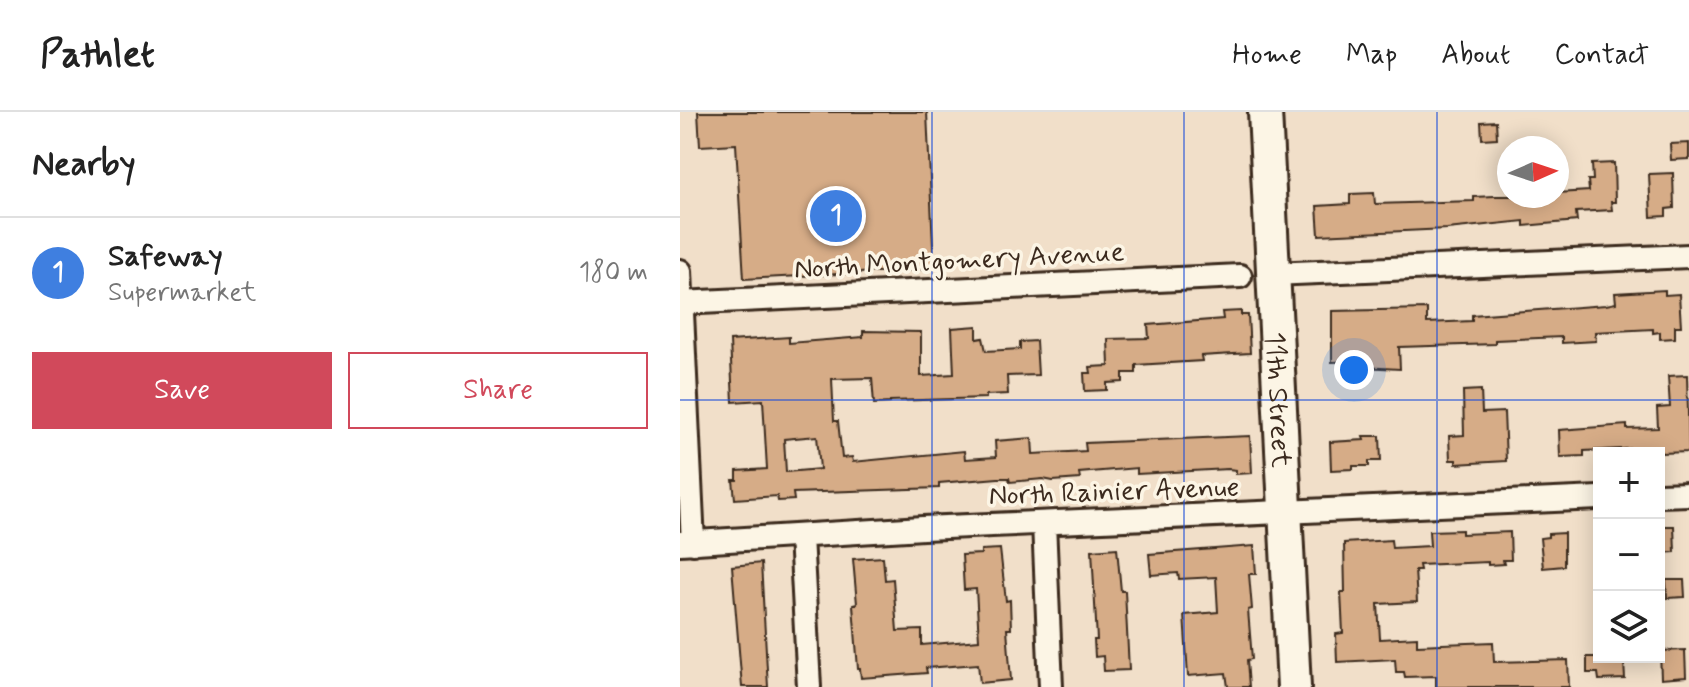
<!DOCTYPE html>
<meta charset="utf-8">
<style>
:root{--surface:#fff;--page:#f6f6f6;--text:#222;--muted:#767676;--line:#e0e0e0;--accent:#d1495b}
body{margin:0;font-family:Mynerve,sans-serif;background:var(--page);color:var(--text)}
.controls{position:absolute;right:24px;bottom:24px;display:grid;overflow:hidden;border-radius:0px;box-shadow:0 4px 20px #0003}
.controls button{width:72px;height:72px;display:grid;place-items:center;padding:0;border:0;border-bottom:2px solid var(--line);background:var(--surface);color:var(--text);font:40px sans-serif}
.compass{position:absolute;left:817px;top:24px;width:72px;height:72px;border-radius:50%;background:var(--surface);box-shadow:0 4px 20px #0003;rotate:87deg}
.you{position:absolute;left:674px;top:258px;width:28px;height:28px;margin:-20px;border:6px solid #fff;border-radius:50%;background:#1a73e8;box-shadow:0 0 0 12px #1a73e833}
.badge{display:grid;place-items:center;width:52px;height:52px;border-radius:50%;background:var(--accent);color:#fff;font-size:26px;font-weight:700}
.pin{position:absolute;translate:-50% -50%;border:4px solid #fff;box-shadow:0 2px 8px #0006}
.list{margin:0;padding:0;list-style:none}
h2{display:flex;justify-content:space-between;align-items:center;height:104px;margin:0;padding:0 32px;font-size:34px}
h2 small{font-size:26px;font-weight:400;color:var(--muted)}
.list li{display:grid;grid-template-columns:52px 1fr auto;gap:24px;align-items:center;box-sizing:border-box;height:112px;padding:0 32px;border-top:2px solid var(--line)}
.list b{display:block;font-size:30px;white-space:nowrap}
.list p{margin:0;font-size:26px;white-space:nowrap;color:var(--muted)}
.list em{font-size:26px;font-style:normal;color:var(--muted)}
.actions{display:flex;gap:16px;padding:24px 32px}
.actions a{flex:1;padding:18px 0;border:2px solid var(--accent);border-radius:0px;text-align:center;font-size:28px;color:var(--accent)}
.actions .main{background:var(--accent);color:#fff}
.icon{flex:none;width:44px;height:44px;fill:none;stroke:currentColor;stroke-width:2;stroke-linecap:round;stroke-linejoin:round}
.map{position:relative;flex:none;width:1009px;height:575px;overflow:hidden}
header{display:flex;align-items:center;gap:48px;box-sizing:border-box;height:112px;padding:0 40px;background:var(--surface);border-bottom:2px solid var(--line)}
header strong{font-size:38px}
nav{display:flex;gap:44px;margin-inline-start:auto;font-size:28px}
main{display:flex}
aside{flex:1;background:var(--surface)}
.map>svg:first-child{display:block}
.building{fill:#d6ac87;stroke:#3b2a1e;stroke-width:2;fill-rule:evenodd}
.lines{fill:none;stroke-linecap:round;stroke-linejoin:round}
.street-casing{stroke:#3b2a1e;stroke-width:28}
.secondary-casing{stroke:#3b2a1e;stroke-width:38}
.street{stroke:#fcf5e5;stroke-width:22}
.secondary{stroke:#fcf5e5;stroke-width:32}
.grid{fill:none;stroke:#1d4ed8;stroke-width:2;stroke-opacity:0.55}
.labels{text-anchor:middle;stroke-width:7;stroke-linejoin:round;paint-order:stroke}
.street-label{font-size:28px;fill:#3b2a1e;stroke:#fcf5e5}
</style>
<header>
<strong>Pathlet</strong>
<nav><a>Home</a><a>Map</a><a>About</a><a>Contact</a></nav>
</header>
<main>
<aside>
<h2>Nearby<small></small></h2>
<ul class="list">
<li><span class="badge" style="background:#3f7fe0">1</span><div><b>Safeway</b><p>Supermarket</p></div><em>180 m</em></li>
</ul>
<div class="actions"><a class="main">Save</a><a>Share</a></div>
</aside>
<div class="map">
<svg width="1009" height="575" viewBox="0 0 1009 575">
<rect width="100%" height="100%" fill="#f1dfc9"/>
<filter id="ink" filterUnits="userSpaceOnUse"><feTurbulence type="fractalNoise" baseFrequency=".0125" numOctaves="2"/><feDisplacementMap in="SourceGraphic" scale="16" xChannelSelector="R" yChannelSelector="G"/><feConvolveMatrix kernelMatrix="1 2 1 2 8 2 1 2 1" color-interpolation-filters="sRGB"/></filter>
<g filter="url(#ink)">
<!-- building -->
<path class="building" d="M 18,0 L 247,0 L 254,157 L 64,167 L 56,32 L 20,34 Z
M 816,9 L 817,26 L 802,27 L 801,10 Z
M 1009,31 L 1009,47 L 991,48 L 990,32 Z
M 934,51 L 935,90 L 931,90 L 932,98 L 896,100 L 897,109 L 844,114 L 844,109 L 767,117 L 639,123 L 637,94 L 670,92 L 670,82 L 694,81 L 695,92 L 794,89 L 794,85 L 815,84 L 877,84 L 877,81 L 909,79 L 908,68 L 913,68 L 912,52 Z
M 993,61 L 994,96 L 986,97 L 986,104 L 971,105 L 969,62 Z
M 985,178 L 985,183 L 999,182 L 1001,214 L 995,214 L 995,226 L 980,227 L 980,220 L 973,221 L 973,217 L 915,220 L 916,229 L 882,231 L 882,225 L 815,228 L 815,232 L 719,235 L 720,257 L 682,255 L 682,249 L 652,250 L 652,199 L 747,197 L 747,211 L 792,209 L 792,203 L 926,193 L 936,191 L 935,181 Z
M 561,199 L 561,203 L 568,203 L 570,241 L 521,244 L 522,249 L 456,253 L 456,261 L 443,261 L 443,270 L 427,271 L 427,278 L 405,279 L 404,261 L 411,261 L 410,255 L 429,254 L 428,227 L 469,226 L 468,213 L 543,207 L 542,200 Z
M 297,214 L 297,227 L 303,226 L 306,239 L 340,237 L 340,230 L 356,229 L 358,263 L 327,264 L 328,282 L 306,283 L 306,286 L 210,289 L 210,291 L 194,292 L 192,266 L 152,267 L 154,309 L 158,309 L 162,346 L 172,345 L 173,350 L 284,339 L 285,347 L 316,345 L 315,329 L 352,326 L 353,342 L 406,339 L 405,331 L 570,324 L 572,361 L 556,362 L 556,358 L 548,357 L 457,362 L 457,356 L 399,361 L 400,367 L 373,369 L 363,367 L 330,370 L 329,366 L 318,366 L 259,371 L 259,376 L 113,381 L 114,388 L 98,389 L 97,384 L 55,387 L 53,368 L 57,368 L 57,359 L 87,357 L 83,288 L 53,290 L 50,229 L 109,225 L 109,231 L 183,225 L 183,219 L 241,220 L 241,264 L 274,262 L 272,216 ZM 137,324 L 140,357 L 106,360 L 104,327 Z
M 1007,263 L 1009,340 L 981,341 L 981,335 L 904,339 L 904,344 L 880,345 L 879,318 L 947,313 L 947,317 L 978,316 L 977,296 L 990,295 L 988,264 Z
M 801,278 L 802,301 L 824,300 L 826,349 L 776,352 L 776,348 L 770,348 L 769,324 L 784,323 L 783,279 Z
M 683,324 L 700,324 L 701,349 L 689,349 L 689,354 L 673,354 L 673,357 L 651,358 L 650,330 L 684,328 Z
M 979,414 L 994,414 L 995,440 L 979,441 Z
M 782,418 L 782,422 L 830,420 L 831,448 L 823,448 L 824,452 L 808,453 L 808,450 L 739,453 L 740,458 L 735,458 L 737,490 L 698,492 L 700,527 L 737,525 L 737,533 L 813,530 L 814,550 L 888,548 L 889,575 L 756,575 L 756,564 L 725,565 L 724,560 L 716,560 L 715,547 L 657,550 L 656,522 L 663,521 L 661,480 L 665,480 L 664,431 L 711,428 L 712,436 L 750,434 L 749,419 Z
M 884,421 L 884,454 L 863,456 L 860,426 L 868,425 L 868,422 Z
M 574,434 L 576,462 L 569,462 L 572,497 L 568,498 L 572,547 L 567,548 L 569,575 L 548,575 L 546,561 L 508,564 L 504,503 L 538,500 L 536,465 L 499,467 L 498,461 L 471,463 L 469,442 Z
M 437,436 L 441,479 L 445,479 L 449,558 L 424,559 L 423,544 L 415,545 L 414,528 L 417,528 L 412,438 Z
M 320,437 L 326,489 L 330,488 L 331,517 L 327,517 L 331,568 L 300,571 L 298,552 L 246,556 L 247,561 L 181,566 L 180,557 L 178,557 L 173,493 L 177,492 L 173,447 L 203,445 L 205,468 L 213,467 L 217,519 L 242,518 L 242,533 L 299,528 L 296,477 L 284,478 L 282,443 L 301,442 L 301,438 Z
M 81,451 L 88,575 L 62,575 L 52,454 Z
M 986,468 L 1004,468 L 1005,485 L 987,486 Z
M 1005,538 L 1006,565 L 981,567 L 980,539 Z
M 907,545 L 939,545 L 939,550 L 944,550 L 945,567 L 919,568 L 918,561 L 907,561 Z"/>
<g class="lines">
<!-- street casing -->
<g class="street-casing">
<path id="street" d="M 0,159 L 13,431
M 592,162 L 1009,144
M 0,191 L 560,164
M 979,383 L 1009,382
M 364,411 L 371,575
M 121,424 L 129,575
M 0,431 L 243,416 L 919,386"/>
</g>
<!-- secondary casing -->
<g class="secondary-casing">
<g id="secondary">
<path id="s1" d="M 585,0 L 614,575"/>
</g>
</g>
<!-- street -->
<use href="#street" class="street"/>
<!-- secondary -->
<use href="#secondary" class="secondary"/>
</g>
</g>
<!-- grid -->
<path class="grid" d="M 252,0 L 252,575M 504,0 L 504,575M 757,0 L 757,575M 0,288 L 1009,288"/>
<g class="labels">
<!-- street labels -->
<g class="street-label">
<text transform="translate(279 147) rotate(-3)" y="10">North Montgomery Avenue</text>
<text dy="10" stroke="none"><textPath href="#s1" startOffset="288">11th Street</textPath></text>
<text transform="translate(434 378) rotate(-2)" y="10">North Rainier Avenue</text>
</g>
</g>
</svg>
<div class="controls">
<button>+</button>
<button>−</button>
<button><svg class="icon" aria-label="layers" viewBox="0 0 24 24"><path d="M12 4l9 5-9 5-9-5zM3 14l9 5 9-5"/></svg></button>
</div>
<svg class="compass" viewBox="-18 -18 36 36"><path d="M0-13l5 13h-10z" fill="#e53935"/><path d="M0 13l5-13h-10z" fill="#767676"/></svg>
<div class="you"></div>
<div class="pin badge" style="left:156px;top:104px;background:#3f7fe0">1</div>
</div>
</main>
